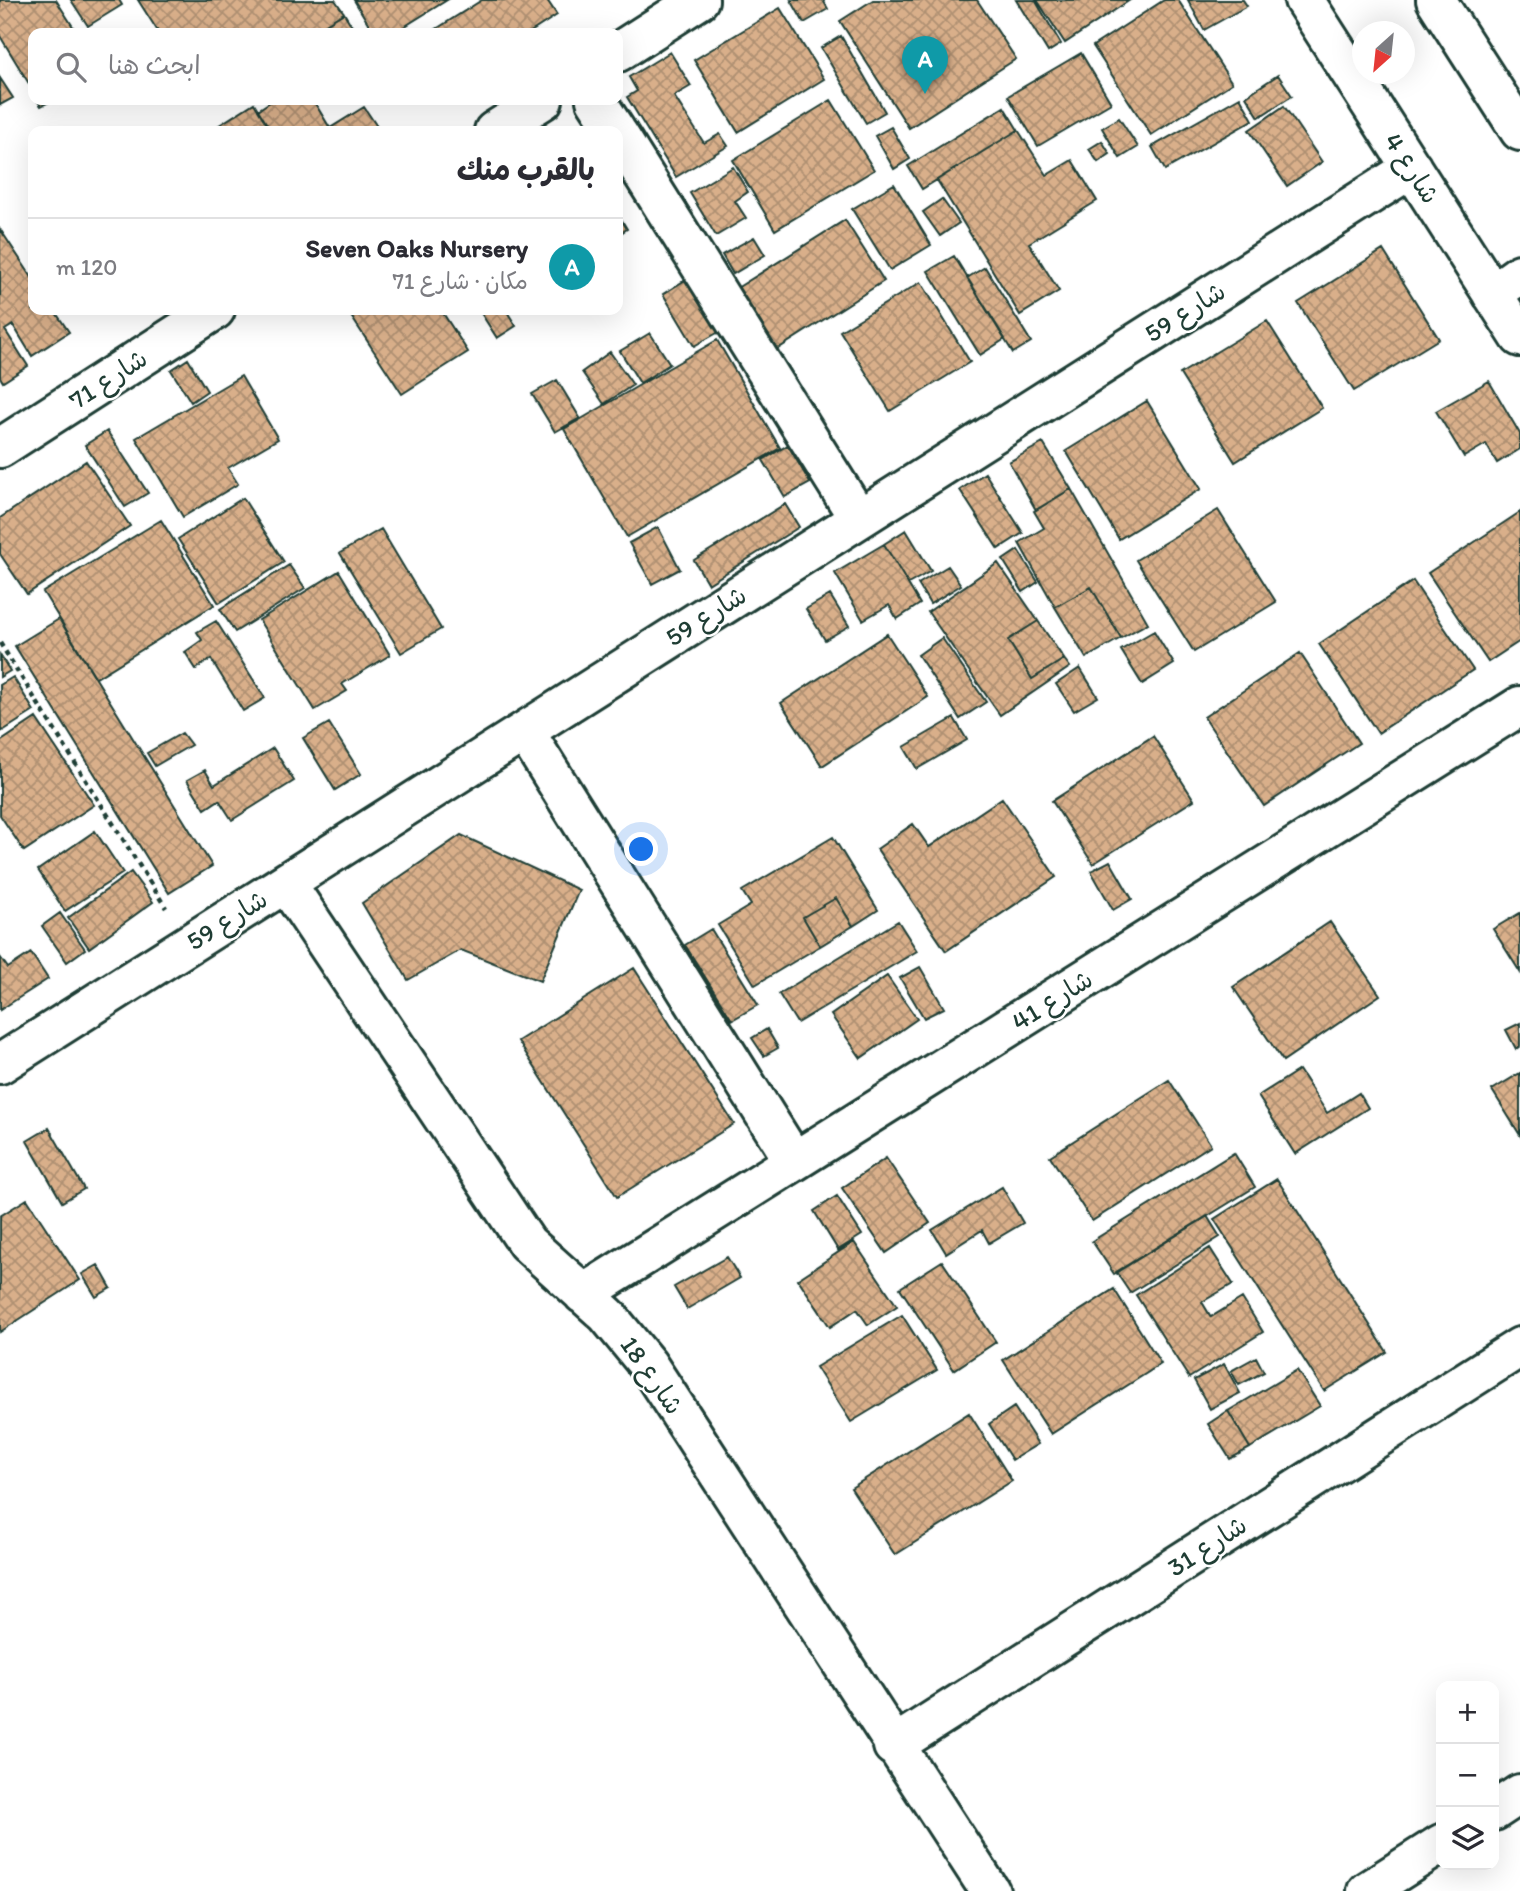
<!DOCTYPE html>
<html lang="ar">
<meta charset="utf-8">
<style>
:root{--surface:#fff;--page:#f2f2f3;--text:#2b2b33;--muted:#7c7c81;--line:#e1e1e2;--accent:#db2777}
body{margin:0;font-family:Itim,"Playpen Sans Arabic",sans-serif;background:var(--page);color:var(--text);direction:rtl}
.controls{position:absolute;right:21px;bottom:21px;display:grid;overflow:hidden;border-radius:14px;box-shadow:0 7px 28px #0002}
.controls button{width:63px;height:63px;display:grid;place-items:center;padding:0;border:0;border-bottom:2px solid var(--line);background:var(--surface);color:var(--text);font:35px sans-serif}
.compass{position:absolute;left:1352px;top:21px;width:63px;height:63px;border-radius:50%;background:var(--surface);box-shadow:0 7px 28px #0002;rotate:207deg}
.you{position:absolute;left:642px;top:850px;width:24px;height:24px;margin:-18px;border:5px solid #fff;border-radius:50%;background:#1a73e8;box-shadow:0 0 0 10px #1a73e833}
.badge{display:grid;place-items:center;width:46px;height:46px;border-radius:50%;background:var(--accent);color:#fff;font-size:23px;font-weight:700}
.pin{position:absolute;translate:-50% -58px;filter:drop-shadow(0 2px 4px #0008)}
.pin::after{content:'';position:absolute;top:37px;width:24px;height:21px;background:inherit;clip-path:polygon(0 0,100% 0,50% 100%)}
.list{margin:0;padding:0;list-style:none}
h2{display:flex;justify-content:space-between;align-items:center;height:91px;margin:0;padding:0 28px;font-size:30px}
h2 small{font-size:23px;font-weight:400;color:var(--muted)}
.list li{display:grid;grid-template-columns:46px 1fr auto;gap:21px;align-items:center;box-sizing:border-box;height:98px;padding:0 28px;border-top:2px solid var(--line)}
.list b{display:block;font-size:26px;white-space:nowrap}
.list p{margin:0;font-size:23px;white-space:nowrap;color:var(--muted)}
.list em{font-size:23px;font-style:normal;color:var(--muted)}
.icon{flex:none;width:38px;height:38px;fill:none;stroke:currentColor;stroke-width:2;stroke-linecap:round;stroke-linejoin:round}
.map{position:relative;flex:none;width:1520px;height:1891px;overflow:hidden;direction:ltr}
.search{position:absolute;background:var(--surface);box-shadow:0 7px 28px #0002;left:28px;top:28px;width:595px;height:77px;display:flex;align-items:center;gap:18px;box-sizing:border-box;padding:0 24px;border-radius:14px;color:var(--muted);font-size:26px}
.panel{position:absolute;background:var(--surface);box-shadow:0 7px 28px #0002;left:28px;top:126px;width:595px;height:189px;border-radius:14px;direction:rtl}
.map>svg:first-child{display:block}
.building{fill:url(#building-cross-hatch);stroke:#1f3d34;stroke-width:2}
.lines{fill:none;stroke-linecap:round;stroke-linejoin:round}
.minor-casing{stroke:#1f3d34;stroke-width:44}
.path{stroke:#1f3d34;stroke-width:4.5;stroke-dasharray:5 5;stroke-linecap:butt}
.minor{stroke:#fff;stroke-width:38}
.labels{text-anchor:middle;stroke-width:5;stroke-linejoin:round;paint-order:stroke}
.street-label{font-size:26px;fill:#1f3d34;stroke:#fff}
</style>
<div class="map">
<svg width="1520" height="1891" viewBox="0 0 1520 1891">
<defs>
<pattern id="building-cross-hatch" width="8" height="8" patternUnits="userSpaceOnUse" patternTransform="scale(1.75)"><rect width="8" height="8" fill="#d9af8a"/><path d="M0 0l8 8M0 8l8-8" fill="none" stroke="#af9072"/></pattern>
</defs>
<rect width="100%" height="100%" fill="#fff"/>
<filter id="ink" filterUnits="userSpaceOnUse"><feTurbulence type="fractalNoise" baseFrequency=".0143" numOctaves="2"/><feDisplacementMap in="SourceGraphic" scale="14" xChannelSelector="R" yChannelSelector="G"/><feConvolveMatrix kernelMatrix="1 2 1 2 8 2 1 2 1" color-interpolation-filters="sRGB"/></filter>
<g filter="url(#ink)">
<!-- building -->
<path class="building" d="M 0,0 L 56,0 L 77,33 L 33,33 L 31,87 L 0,36 Z
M 71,0 L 119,0 L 122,5 L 88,26 Z
M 138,0 L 335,0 L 344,13 L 311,33 L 159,33 Z
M 354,0 L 447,0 L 394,33 L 374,33 Z
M 482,0 L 547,0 L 557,15 L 529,33 L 430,33 Z
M 791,0 L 823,0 L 828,9 L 804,23 Z
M 873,0 L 977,0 L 1016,59 L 909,128 L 840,21 Z
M 1016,0 L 1035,0 L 1061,44 L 1048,52 Z
M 1037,0 L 1130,0 L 1065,43 Z
M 1164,0 L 1178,0 L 1232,83 L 1151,135 L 1093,46 Z
M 1188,0 L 1243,0 L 1247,6 L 1204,30 Z
M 780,8 L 824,79 L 738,132 L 694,60 Z
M 344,13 L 356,33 L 311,33 Z
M 841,36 L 885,112 L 866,123 L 821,48 Z
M 670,52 L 691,86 L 674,96 L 704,143 L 720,134 L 728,146 L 676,177 L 627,97 L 637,91 L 629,77 Z
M 1081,53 L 1111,103 L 1038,146 L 1008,96 Z
M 1278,75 L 1292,96 L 1259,117 L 1246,96 Z
M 0,78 L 13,98 L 0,105 Z
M 1240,97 L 1253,120 L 1165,170 L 1152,147 Z
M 37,100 L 53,100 L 41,106 Z
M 273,100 L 313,100 L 330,128 L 364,107 L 380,131 L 271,131 L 258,110 Z
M 831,100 L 874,170 L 775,230 L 733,160 Z
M 254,103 L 271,131 L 210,131 Z
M 1284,106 L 1322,162 L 1287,186 L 1249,130 Z
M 1004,107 L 1018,130 L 922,189 L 908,166 Z
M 1119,118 L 1138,147 L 1120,158 L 1102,128 Z
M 891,127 L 910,159 L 894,169 L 875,136 Z
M 1018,130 L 1047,175 L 1072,160 L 1097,201 L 1029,243 L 1059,291 L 1020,315 L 937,180 Z
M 1102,141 L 1110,154 L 1098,162 L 1089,149 Z
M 733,167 L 748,192 L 735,201 L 746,218 L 716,236 L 690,193 Z
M 894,184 L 931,245 L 890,270 L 852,209 Z
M 942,199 L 959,223 L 940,236 L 923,212 Z
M 618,214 L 627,229 L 618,235 Z
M 845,220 L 884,281 L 776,350 L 737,288 Z
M 0,229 L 33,279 L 33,310 L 54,310 L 69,332 L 32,356 L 13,325 L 5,330 L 28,366 L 3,382 L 0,377 Z
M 754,237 L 765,255 L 733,274 L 722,255 Z
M 1383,250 L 1439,339 L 1354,391 L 1298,303 Z
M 954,256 L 1005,339 L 980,355 L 928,271 Z
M 985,267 L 1031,342 L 1013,353 L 967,278 Z
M 687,279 L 719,332 L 694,346 L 663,294 Z
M 921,282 L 970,362 L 890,411 L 840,331 Z
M 354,310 L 441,310 L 468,352 L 402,394 L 349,313 Z
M 479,310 L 506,310 L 516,326 L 497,338 Z
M 1267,321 L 1322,408 L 1235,462 L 1180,374 Z
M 650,333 L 670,364 L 640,383 L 620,351 Z
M 717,340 L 780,448 L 627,537 L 564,429 Z
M 610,352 L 633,385 L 604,404 L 582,372 Z
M 188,359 L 207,391 L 191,402 L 171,370 Z
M 241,376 L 278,439 L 228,468 L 238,484 L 183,517 L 136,438 Z
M 557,380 L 580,418 L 555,432 L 532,394 Z
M 1489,381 L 1520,434 L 1520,449 L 1497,463 L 1486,444 L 1464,457 L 1436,411 Z
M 1147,401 L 1201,489 L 1119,539 L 1066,451 Z
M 107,431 L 148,493 L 125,507 L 85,445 Z
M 1043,443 L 1071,489 L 1036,510 L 1009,462 Z
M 788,445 L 810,483 L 785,497 L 763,460 Z
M 86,461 L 130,526 L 27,594 L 0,554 L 0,518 Z
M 985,473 L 1023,533 L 998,549 L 960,490 Z
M 1071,489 L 1148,623 L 1121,638 L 1091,587 L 1055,607 L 1019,543 L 1044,528 L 1034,511 Z
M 243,498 L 284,562 L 219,603 L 178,539 Z
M 785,504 L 799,527 L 708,584 L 694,560 Z
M 1218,510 L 1276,602 L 1194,652 L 1136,560 Z
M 1520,512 L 1520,641 L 1488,662 L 1428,573 Z
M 161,520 L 214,605 L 96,678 L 43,592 Z
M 658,527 L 680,569 L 652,584 L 629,543 Z
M 381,529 L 441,629 L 401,653 L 340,553 Z
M 906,530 L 931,571 L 908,584 L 884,544 Z
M 884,544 L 920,604 L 897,619 L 889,605 L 863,620 L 835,573 Z
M 1018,550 L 1038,582 L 1023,592 L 1003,560 Z
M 998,563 L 1038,621 L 1008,640 L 1032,679 L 1064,659 L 1070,667 L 1000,715 L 928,612 Z
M 289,565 L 305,588 L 235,632 L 220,609 Z
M 948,566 L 961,585 L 930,604 L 918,584 Z
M 339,571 L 390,655 L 342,684 L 347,691 L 315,710 L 259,620 Z
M 1413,581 L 1473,670 L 1378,733 L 1319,644 Z
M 1091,587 L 1121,638 L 1086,658 L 1055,607 Z
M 830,595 L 849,626 L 825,640 L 806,609 Z
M 59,619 L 212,866 L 169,893 L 15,646 Z
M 216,621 L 265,698 L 243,711 L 211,659 L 196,669 L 185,652 L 202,640 L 197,632 Z
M 1038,621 L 1064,659 L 1032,679 L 1008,640 Z
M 1154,631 L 1174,664 L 1142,684 L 1121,650 Z
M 887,634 L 928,697 L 822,766 L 781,703 Z
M 942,638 L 986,702 L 960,719 L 918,655 Z
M 1300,653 L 1359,743 L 1264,806 L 1204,717 Z
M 0,655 L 10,671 L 0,677 Z
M 1080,668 L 1098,697 L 1074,711 L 1056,684 Z
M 13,677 L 34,711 L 1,732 L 0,685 Z
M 36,718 L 94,805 L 24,851 L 0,815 L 0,742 Z
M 954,718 L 967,740 L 917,769 L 904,747 Z
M 329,723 L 361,774 L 335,790 L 303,738 Z
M 182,733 L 191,745 L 155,766 L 147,753 Z
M 1153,736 L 1194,800 L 1093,864 L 1052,801 Z
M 273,748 L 294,781 L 232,820 L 219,800 L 205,809 L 187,780 L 205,770 L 214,785 Z
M 1002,798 L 1056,877 L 946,951 L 877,849 L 913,824 L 929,847 Z
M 95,831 L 123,873 L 65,911 L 38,870 Z
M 461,835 L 579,890 L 540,981 L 461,950 L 408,980 L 362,903 Z
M 833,837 L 878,910 L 853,926 L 836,898 L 803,917 L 820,946 L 755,985 L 718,925 L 751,905 L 742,891 Z
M 1110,861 L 1132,899 L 1113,910 L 1091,871 Z
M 131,872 L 153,902 L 89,948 L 68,918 Z
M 836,898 L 853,926 L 820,946 L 803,917 Z
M 60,913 L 85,949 L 67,962 L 42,926 Z
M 1520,913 L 1520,972 L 1493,929 Z
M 898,921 L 917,951 L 797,1023 L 779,994 Z
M 1330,922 L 1380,995 L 1283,1061 L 1233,987 Z
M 711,929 L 758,1005 L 732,1020 L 685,945 Z
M 31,953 L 48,979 L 0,1010 L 0,957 L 8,968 Z
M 920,967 L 944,1008 L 924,1018 L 900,978 Z
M 634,968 L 734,1124 L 617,1197 L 518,1041 Z
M 887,976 L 917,1019 L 861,1058 L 831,1015 Z
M 1520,1023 L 1520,1046 L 1516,1049 L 1506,1030 Z
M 767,1029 L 778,1048 L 764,1056 L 752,1038 Z
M 1299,1070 L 1327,1113 L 1359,1093 L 1368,1108 L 1295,1154 L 1258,1096 Z
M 1520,1073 L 1520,1135 L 1492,1090 Z
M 1169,1080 L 1211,1145 L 1092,1221 L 1050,1156 Z
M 49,1128 L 84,1189 L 62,1202 L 27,1141 Z
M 1234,1153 L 1255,1187 L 1114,1274 L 1092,1241 Z
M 886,1158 L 930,1223 L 886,1253 L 842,1188 Z
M 1277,1179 L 1387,1352 L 1324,1391 L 1214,1219 Z
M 1002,1187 L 1023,1223 L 989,1243 L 982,1230 L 946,1253 L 932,1230 Z
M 837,1196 L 862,1235 L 838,1250 L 814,1211 Z
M 27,1199 L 80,1280 L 0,1332 L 0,1216 Z
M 1207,1216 L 1220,1237 L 1130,1293 L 1116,1272 Z
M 854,1242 L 897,1306 L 868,1325 L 857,1309 L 830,1327 L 798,1279 Z
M 1210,1248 L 1233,1284 L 1202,1302 L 1211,1317 L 1242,1298 L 1263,1332 L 1189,1378 L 1136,1295 Z
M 727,1257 L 740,1278 L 687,1309 L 674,1287 Z
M 942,1261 L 996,1342 L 954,1370 L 900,1288 Z
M 98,1265 L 111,1288 L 96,1297 L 82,1274 Z
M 1114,1289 L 1161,1364 L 1051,1434 L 1003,1360 Z
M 902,1315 L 937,1370 L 851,1422 L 816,1367 Z
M 1256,1357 L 1264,1372 L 1239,1385 L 1231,1371 Z
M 1224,1364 L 1240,1393 L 1210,1409 L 1194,1380 Z
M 1297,1370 L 1320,1406 L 1250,1448 L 1228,1411 Z
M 1014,1407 L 1038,1444 L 1012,1460 L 989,1424 Z
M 1228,1411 L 1250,1448 L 1230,1459 L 1208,1424 Z
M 969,1413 L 1012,1481 L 895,1555 L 851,1488 Z"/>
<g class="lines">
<!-- minor casing -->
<g class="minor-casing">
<path id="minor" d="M 1304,0 L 1520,337
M 1436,0 L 1520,131
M 618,52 L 699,0
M 596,100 L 616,131
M 494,131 L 543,100
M 618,134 L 859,519
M 1492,294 L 1520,274
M 0,448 L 215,310
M 525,732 L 794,1161
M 286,883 L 527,1243 L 607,1315 L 648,1365 L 990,1891
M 0,1064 L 1412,168
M 583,1294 L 1520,706
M 893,1746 L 1520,1347
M 1494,1811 L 1520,1794
M 1367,1891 L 1441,1844"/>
</g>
<!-- path -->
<path class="path" d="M 0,643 L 166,908"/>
<!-- minor -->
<use href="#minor" class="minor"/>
</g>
</g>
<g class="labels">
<!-- street labels -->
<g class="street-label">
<text transform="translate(1412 168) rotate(57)" y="9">شارع 4</text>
<text transform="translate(1185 312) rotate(-32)" y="9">شارع 59</text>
<text transform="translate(108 379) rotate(-33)" y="9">شارع 71</text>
<text transform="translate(706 616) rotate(-32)" y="9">شارع 59</text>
<text transform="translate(227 920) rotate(-32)" y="9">شارع 59</text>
<text transform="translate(1052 1000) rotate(-32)" y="9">شارع 41</text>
<text transform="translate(652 1375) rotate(55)" y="9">شارع 18</text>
<text transform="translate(1207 1546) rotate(-33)" y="9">شارع 31</text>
</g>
</g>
</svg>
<div class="controls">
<button>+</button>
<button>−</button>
<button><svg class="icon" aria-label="layers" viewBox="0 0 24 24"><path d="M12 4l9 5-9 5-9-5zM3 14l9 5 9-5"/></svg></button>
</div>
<svg class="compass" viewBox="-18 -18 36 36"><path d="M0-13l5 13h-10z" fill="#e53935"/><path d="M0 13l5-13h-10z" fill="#7c7c81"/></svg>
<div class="you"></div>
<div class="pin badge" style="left:925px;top:94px;background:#0f9aa8">A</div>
<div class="search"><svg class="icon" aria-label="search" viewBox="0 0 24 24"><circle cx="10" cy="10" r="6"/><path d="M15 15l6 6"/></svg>ابحث هنا</div>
<section class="panel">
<h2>بالقرب منك<small></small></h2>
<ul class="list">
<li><span class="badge" style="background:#0f9aa8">A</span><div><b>Seven Oaks Nursery</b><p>مكان · شارع 71</p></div><em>120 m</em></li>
</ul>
</section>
</div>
